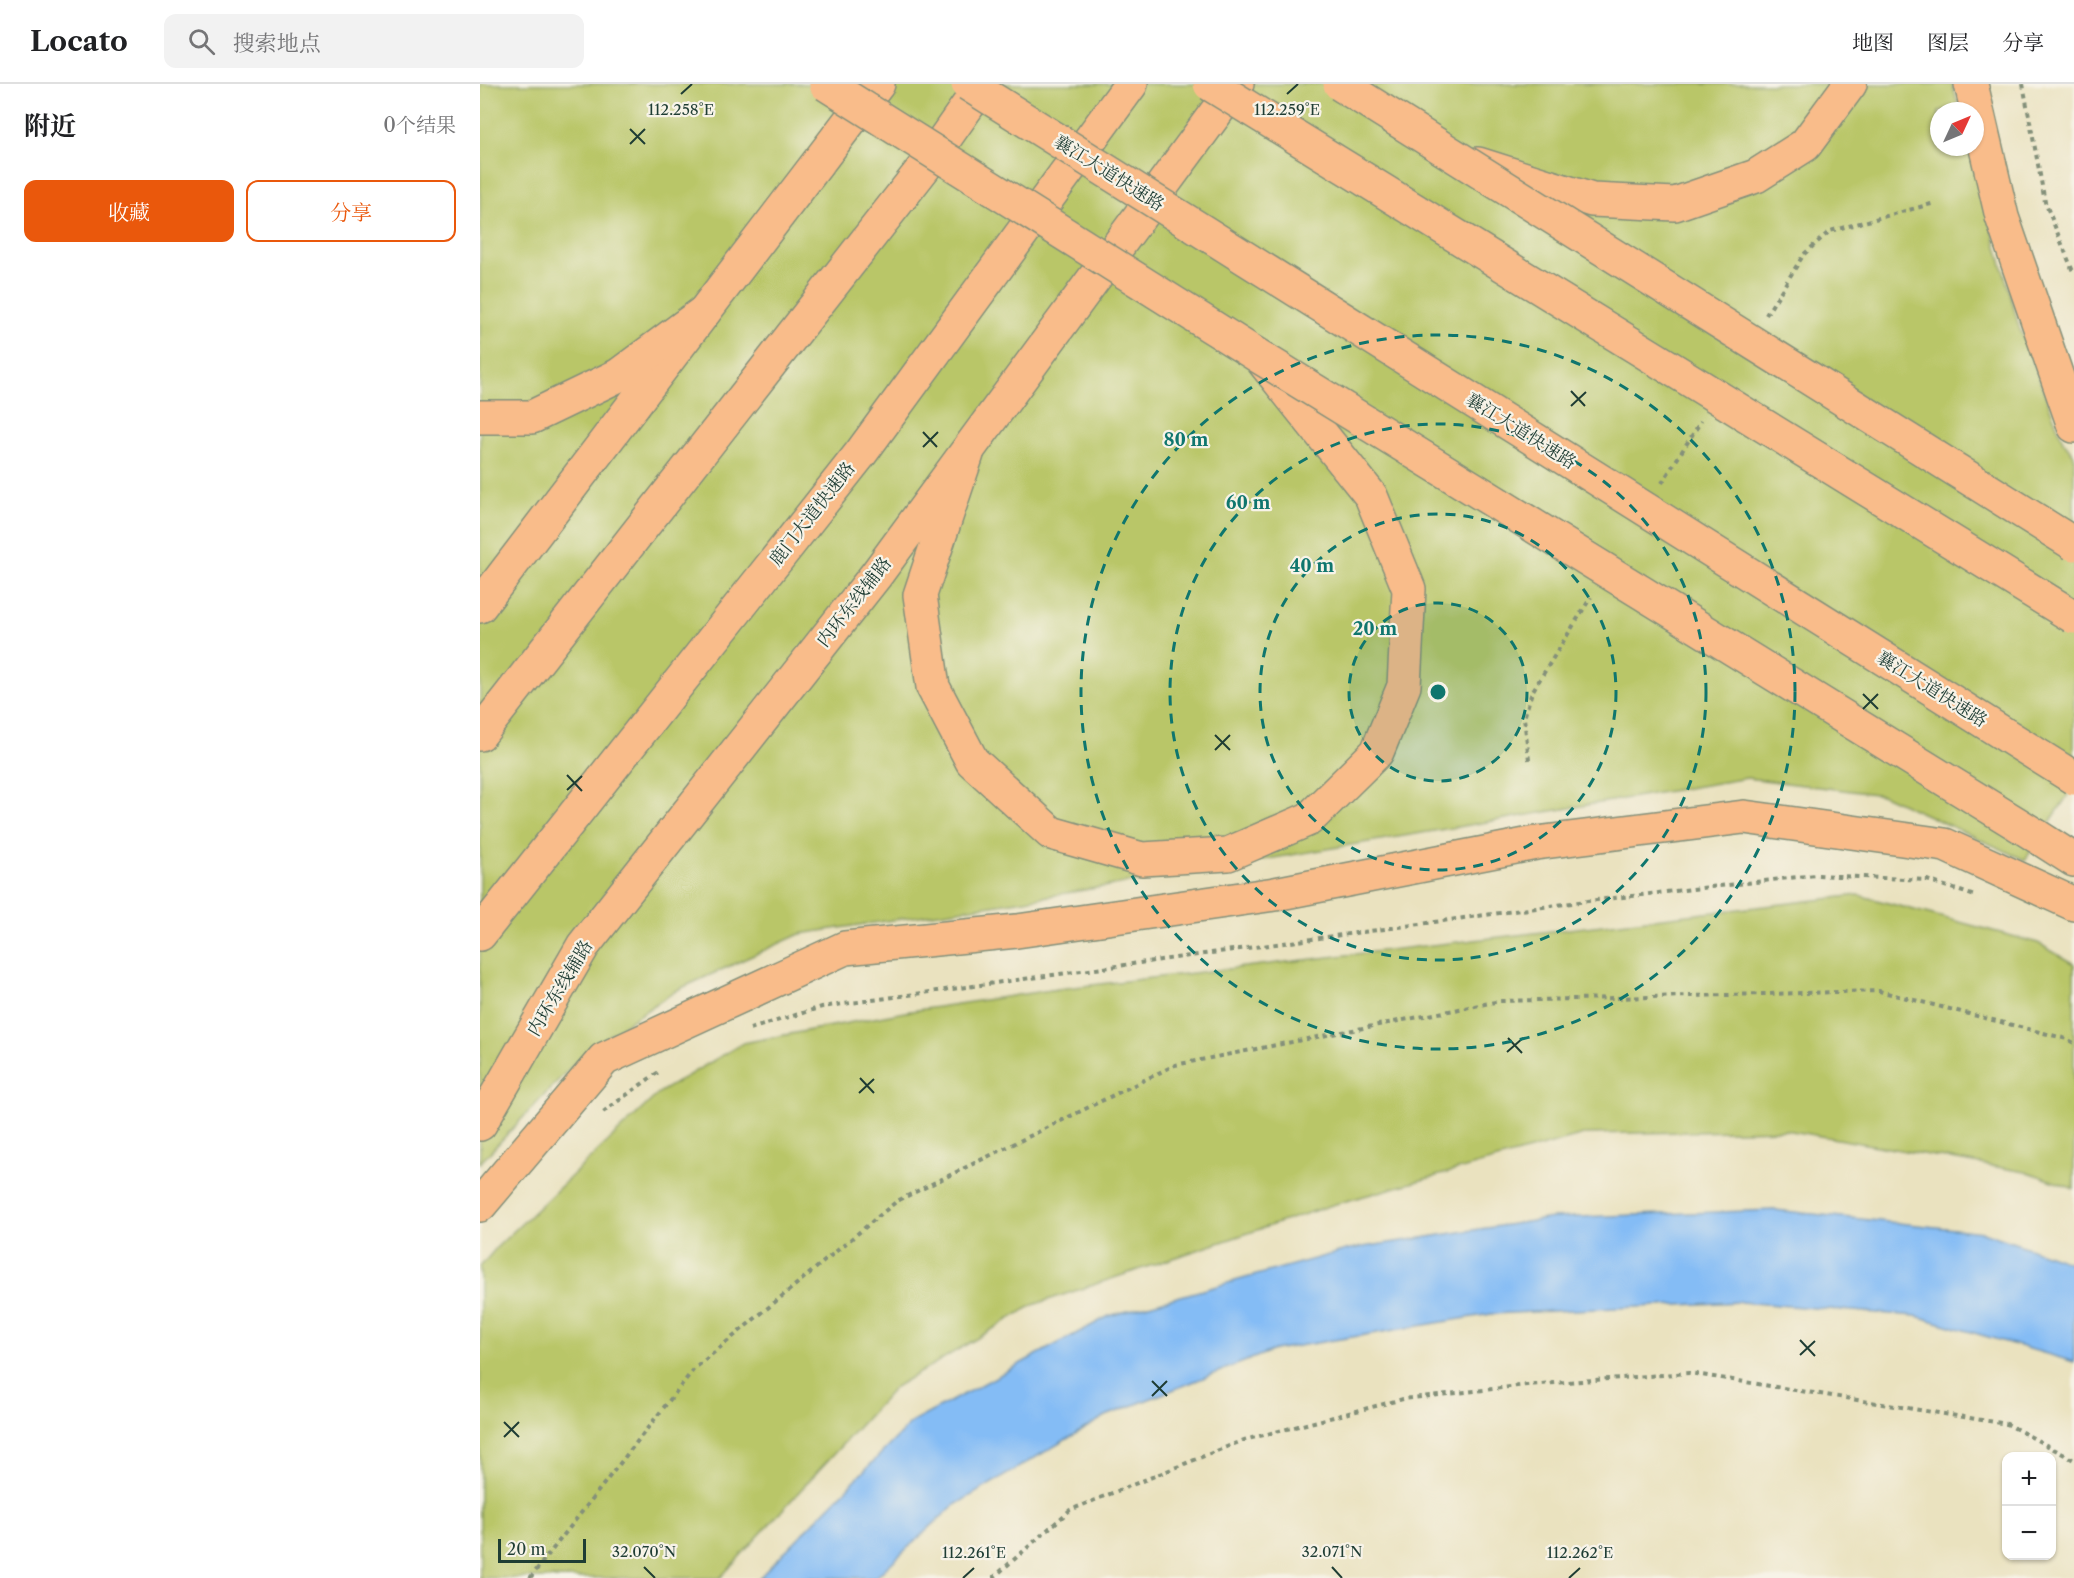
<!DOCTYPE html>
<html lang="zh">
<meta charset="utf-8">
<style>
:root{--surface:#fff;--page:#f2f2f2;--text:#202124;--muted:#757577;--line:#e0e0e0;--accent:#ea580c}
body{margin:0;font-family:"Libre Caslon Text","Noto Serif SC",serif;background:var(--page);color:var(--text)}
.controls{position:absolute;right:18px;bottom:18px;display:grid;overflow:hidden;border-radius:12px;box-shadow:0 2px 4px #0004}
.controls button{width:54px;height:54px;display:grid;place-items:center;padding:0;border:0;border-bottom:2px solid var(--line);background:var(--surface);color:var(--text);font:30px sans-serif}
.compass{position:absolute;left:1450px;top:18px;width:54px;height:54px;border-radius:50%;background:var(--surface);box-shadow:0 2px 4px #0004;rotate:46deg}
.scale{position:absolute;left:18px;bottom:15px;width:88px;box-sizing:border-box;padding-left:6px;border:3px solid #1f3d34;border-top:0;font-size:16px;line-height:21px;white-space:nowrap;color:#1f3d34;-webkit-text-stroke:4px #f7f3e8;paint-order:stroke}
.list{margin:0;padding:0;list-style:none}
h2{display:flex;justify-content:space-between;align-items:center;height:78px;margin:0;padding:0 24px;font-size:26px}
h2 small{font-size:20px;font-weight:400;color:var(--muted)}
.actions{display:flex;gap:12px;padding:18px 24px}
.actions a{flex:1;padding:14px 0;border:2px solid var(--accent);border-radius:12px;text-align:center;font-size:21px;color:var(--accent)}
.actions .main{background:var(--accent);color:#fff}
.icon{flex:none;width:33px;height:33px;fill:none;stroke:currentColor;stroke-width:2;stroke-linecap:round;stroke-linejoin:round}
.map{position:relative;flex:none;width:1594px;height:1494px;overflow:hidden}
header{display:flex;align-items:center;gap:36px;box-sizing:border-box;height:84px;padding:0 30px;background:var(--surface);border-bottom:2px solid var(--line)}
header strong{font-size:28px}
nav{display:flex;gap:33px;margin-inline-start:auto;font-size:21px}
.search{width:420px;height:54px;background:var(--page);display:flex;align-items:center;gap:15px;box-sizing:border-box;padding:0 21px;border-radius:12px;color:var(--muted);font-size:22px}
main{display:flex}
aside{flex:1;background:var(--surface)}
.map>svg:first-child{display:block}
.green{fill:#b9c667;stroke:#6c824e;stroke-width:1.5}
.water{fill:#84bcf5;stroke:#527c94;stroke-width:1.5}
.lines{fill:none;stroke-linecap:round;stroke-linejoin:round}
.primary-casing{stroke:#84907a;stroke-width:36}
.highway-casing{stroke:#84907a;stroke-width:36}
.path{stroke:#84907a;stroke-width:4;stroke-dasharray:4.5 4.5;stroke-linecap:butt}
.primary{stroke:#f9bc8a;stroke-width:33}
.highway{stroke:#f9bc8a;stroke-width:33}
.highway-bridge-casing{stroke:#84907a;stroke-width:36;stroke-linecap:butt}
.highway-bridge{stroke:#f9bc8a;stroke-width:33}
.ticks{fill:none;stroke:#1f3d34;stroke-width:2}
.ring{fill:none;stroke:#0f766e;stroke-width:3;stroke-dasharray:10 8}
.labels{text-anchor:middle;stroke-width:4.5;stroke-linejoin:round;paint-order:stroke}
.street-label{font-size:18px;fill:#1f3d34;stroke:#f7f3e8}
.ticks-label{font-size:15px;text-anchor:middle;fill:#1f3d34;stroke:#f7f3e8;stroke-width:4.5;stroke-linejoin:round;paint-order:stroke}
.centre{fill:#0f766e;stroke:#f7f3e8;stroke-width:3}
.ring-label{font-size:18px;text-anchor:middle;font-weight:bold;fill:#0f766e;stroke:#f7f3e8;stroke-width:4.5;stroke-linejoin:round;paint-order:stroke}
</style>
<header>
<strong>Locato</strong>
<div class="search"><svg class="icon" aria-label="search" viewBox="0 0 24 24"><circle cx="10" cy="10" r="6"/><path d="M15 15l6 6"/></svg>搜索地点</div>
<nav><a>地图</a><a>图层</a><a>分享</a></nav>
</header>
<main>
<aside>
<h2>附近<small>0个结果</small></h2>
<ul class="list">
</ul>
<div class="actions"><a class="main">收藏</a><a>分享</a></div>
</aside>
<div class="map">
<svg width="1594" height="1494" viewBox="0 0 1594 1494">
<rect width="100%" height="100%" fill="#f7f3e8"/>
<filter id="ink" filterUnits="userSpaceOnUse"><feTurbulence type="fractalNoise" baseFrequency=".0167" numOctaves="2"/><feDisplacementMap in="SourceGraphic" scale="12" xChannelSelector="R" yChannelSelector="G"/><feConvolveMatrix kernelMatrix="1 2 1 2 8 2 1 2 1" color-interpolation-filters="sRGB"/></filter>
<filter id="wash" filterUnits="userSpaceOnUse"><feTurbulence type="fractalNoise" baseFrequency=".008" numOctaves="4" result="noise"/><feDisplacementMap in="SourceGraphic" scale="24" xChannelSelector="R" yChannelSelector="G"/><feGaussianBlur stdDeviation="1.35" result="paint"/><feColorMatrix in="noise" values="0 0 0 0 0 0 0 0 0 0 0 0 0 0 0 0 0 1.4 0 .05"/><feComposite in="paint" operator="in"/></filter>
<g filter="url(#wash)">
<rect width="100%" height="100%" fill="#eae2bf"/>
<!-- green -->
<path class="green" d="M 0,0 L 1472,0 L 1480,27 L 1459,27 L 1459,63 L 1490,63 L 1539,243 L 1583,357 L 1594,371 L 1594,702 L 1545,776 L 1403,711 L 1267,694 L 545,816 L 320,850 L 197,906 L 108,965 L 0,1079 Z
M 1378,811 L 1558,859 L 1594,880 L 1594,1105 L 1551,1089 L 1306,1046 L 1107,1050 L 852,1121 L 553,1221 L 415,1303 L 240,1494 L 0,1494 L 0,1183 L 17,1163 L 180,1008 L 263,959 L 431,927 L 578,905 Z"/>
<!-- water -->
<path class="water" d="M 1295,1126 L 1503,1148 L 1594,1180 L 1594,1278 L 1436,1232 L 1260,1218 L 1011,1230 L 794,1266 L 626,1332 L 473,1422 L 395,1494 L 279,1494 L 432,1338 L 629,1232 L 870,1165 L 1072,1134 Z"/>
</g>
<g filter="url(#ink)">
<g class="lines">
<!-- primary casing -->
<g class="primary-casing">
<path id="primary" d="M 0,522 L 398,0
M 0,1040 L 103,862 L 396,491 L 757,0"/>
</g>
<!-- highway casing -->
<g class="highway-casing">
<path id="highway" d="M 1491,0 L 1522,133 L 1594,342
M 998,80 L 1112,116 L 1195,120 L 1276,92 L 1325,61 L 1370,0
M 0,333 L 52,333 L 139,291 L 224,228
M 487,370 L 440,511 L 453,603 L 492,677 L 571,749 L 662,775 L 748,770 L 829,735 L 897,668 L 924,602 L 929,505 L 891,412 L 783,277
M 0,650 L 449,77 L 503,0
M 1555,751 L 1594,776
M 0,850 L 381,369 L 651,0
M 0,1121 L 124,975 L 365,864 L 537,847 L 795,810 L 1056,759 L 1264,733 L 1465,761 L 1594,820"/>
</g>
<!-- path -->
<path class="path" d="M 1543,0 L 1565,118 L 1594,190
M 1286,231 L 1324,170 L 1350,147 L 1455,119
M 1182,399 L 1221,337
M 1049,676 L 1044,634 L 1052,608 L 1111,513
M 270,945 L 342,923 L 1099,818 L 1336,791 L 1447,796 L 1495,812
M 123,1028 L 180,987
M 50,1494 L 214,1285 L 417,1117 L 695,981 L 1020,917 L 1399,907 L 1587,955 L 1594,959
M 513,1494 L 590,1426 L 764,1356 L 923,1315 L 1047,1301 L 1209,1289 L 1527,1340 L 1594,1376"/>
<!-- primary -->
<use href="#primary" class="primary"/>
<!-- highway -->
<use href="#highway" class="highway"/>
<!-- highway-bridge casing -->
<g class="highway-bridge-casing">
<path id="highway-bridge" d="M 346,0 L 780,273 L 1555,751
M 488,0 L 1594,694
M 730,0 L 1594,533
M 860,0 L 1594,460"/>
</g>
<!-- highway-bridge -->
<use href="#highway-bridge" class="highway-bridge"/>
</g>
</g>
<!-- ticks -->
<path class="ticks" d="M 201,10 L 212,0M 807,10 L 818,0M 150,45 L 165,60M 150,60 L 165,45M 1091,307 L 1105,322M 1091,322 L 1106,308M 443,348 L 457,363M 443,363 L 458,348M 1383,610 L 1398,625M 1383,625 L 1398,610M 735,651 L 750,666M 735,666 L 750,651M 87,691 L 102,707M 87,706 L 102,692M 1028,954 L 1042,969M 1027,968 L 1043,954M 380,994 L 394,1009M 379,1009 L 394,995M 1320,1256 L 1335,1272M 1320,1271 L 1335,1257M 672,1297 L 687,1312M 672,1312 L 687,1297M 24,1338 L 39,1353M 24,1353 L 39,1338M 164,1483 L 175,1494M 852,1483 L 862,1494M 483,1494 L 494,1484M 1089,1494 L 1100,1484"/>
<!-- distance rings -->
<circle cx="958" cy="608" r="89" fill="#0f766e" fill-opacity=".12"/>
<g class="ring">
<circle cx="958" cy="608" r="89"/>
<circle cx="958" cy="608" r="178"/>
<circle cx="958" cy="608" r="268"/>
<circle cx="958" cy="608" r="357"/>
</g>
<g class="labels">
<!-- street labels -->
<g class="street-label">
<text transform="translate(629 89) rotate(32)" y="6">襄江大道快速路</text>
<text transform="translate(1041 347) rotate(32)" y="6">襄江大道快速路</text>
<text transform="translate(332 430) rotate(-52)" y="6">鹿门大道快速路</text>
<text transform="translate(374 518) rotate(-52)" y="6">内环东线辅路</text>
<text transform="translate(1452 605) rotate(32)" y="6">襄江大道快速路</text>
<text transform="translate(80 904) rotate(-59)" y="6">内环东线辅路</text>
</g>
</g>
<g class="ticks-label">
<text x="201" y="31">112.258°E</text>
<text x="807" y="31">112.259°E</text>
<text x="164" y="1473">32.070°N</text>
<text x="852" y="1473">32.071°N</text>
<text x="494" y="1474">112.261°E</text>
<text x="1100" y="1474">112.262°E</text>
</g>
<circle cx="958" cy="608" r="9" class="centre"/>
<g class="ring-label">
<text x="706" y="362">80 m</text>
<text x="768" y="425">60 m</text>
<text x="832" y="488">40 m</text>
<text x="895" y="551">20 m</text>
</g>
</svg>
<div class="controls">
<button>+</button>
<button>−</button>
</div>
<svg class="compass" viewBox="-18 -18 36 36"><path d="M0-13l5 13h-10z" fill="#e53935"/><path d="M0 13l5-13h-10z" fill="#757577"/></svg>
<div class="scale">20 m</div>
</div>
</main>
